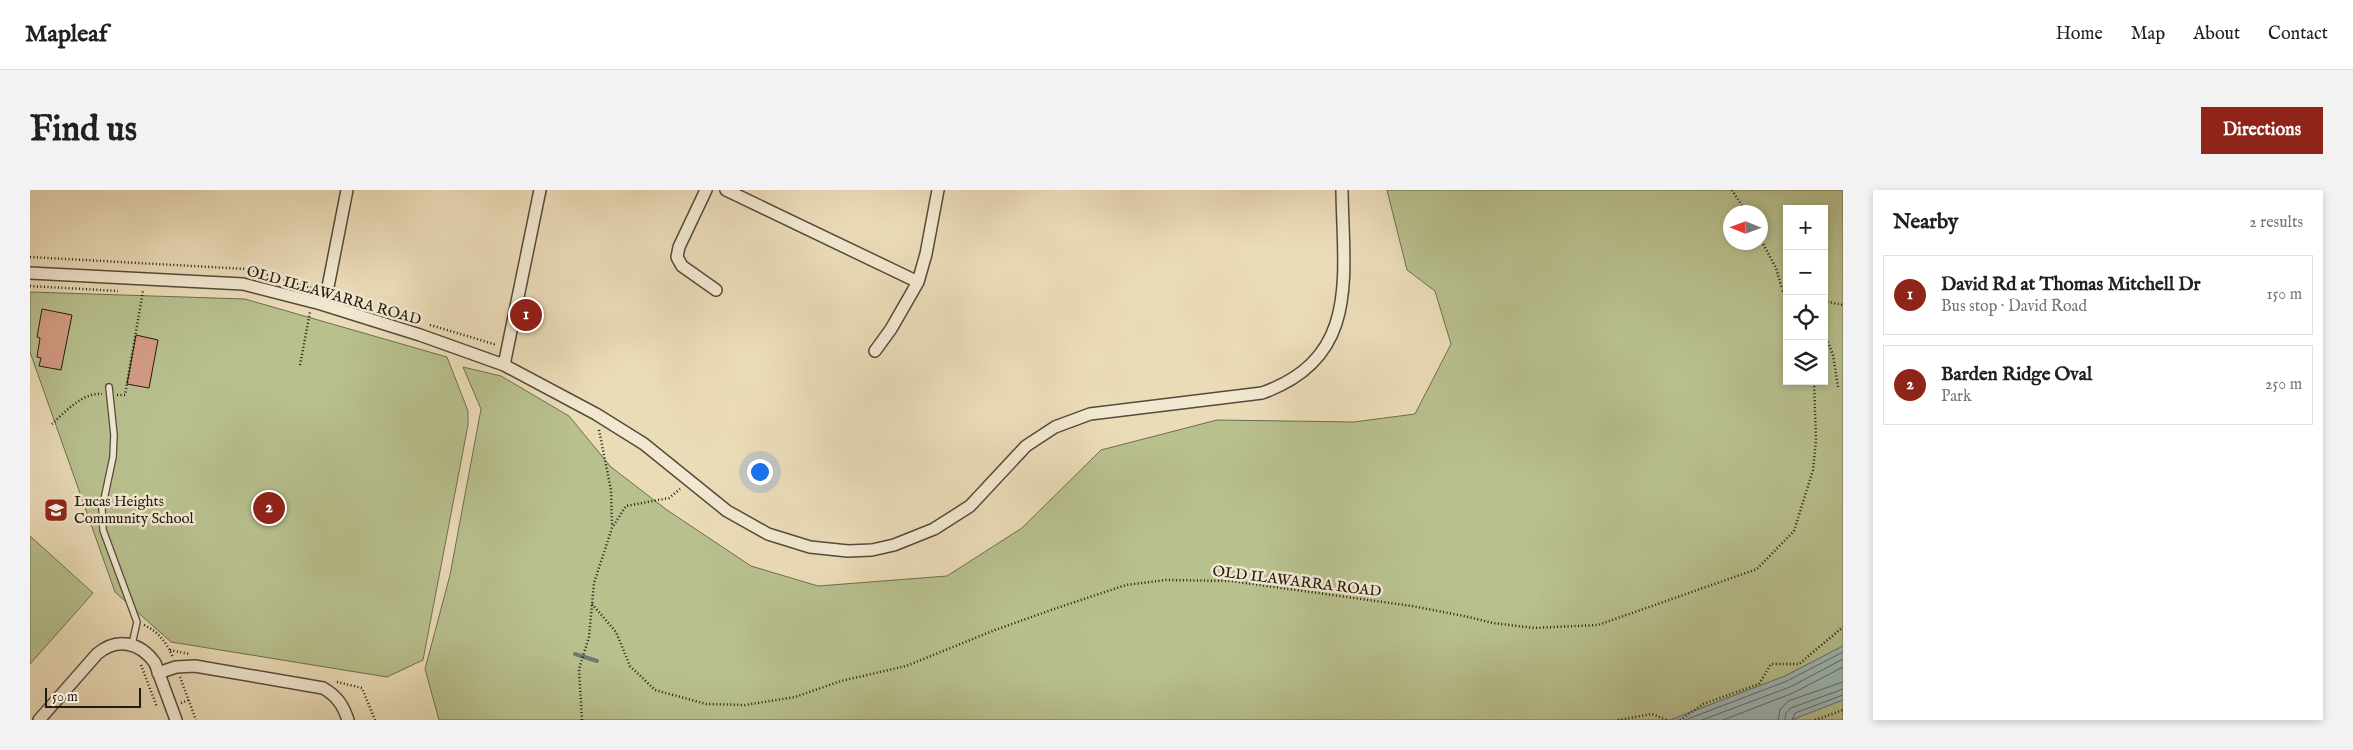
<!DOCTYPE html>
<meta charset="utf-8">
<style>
:root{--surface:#fff;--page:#f2f2f2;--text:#202124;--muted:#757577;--line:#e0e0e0;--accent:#8f2418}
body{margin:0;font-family:"IM FELL English",serif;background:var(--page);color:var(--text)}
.controls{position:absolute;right:15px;top:15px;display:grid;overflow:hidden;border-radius:0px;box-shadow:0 2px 8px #0003}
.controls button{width:45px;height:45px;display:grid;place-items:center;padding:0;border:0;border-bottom:1px solid var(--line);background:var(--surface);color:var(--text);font:25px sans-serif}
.compass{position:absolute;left:1693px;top:15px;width:45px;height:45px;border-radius:50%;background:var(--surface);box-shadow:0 2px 8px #0003;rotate:271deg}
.scale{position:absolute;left:15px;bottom:12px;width:96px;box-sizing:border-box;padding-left:5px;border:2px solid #221b11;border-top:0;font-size:14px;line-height:18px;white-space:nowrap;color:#221b11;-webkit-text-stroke:4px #f2e8d1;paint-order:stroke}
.you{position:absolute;left:729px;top:281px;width:18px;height:18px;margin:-12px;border:4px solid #fff;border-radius:50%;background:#1a73e8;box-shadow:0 0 0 8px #1a73e833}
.badge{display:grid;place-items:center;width:32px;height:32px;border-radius:50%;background:var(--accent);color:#fff;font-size:16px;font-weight:700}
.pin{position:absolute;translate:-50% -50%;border:2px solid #fff;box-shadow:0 1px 5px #0006}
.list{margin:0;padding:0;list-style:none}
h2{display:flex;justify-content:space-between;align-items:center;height:65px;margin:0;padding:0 20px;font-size:21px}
h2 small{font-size:16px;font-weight:400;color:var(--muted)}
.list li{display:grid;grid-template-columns:32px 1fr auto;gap:15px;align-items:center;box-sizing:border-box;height:80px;margin:0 10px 10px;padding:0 10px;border:1px solid var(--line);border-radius:0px}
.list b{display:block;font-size:19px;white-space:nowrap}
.list p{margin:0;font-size:16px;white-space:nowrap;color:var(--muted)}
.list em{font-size:16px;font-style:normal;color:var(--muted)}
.icon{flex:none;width:28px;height:28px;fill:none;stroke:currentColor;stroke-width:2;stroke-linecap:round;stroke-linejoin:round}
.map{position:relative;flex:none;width:1813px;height:530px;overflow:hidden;border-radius:0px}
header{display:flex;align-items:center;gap:30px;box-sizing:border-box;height:70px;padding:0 25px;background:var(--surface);border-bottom:1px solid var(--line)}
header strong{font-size:24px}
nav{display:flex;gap:28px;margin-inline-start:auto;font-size:18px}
.intro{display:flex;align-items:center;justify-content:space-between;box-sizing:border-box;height:120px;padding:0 30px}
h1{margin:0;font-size:35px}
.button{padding:12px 22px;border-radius:0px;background:var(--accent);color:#fff;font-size:18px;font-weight:700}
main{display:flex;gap:30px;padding:0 30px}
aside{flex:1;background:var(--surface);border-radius:0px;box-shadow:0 2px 8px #0003}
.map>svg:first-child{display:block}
.green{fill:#b8c08e;stroke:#6d6e50;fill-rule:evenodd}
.water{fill:#9db9b9;stroke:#6c7a76}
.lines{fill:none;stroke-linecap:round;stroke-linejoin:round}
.shore{stroke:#606a65;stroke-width:1}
.stream{stroke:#6c7a76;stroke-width:4}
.building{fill:#d49c85;stroke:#221b11}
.lane-casing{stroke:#544b3b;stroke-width:8}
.street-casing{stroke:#544b3b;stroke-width:14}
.path{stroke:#221b11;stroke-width:2.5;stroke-dasharray:1 2.5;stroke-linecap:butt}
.lane{stroke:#f2e8d1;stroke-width:5.5}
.street{stroke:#f2e8d1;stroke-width:11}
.labels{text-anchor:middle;stroke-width:5;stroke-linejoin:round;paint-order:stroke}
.street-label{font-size:15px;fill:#221b11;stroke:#f2e8d1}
.poi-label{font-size:15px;fill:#221b11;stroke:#f2e8d1;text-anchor:start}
</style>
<header>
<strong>Mapleaf</strong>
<nav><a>Home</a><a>Map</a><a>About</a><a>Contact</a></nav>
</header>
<div class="intro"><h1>Find us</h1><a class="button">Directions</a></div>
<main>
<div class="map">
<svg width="1813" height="530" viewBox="0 0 1813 530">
<rect width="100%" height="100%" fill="#ebdcb8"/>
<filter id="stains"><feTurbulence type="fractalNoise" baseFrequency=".004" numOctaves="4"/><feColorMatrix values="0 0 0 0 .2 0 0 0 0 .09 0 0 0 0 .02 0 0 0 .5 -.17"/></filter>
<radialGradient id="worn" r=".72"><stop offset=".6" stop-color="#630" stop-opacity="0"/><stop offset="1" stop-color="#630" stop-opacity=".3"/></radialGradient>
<!-- green -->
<path class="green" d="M 1357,0 L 1813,0 L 1813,456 L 1755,486 L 1640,530 L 409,530 L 395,479 L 420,385 L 451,219 L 433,177 L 471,186 L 539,226 L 581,277 L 637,320 L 721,376 L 788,396 L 917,386 L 992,338 L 1071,260 L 1187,230 L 1324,232 L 1385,224 L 1421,154 L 1405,101 L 1377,80 ZM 1757,19 L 1794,19 L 1794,191 L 1757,191 ZM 1700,22 L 1730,22 L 1730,52 L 1700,52 Z
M 0,102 L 215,109 L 417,167 L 438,221 L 438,235 L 393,470 L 357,487 L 141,452 L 85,402 L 0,162 Z
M 0,346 L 63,403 L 0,474 Z
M 1813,510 L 1813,530 L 1761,530 Z"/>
<!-- water -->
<path class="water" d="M 1813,456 L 1813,510 L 1761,530 L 1640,530 L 1755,486 Z"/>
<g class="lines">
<!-- shore -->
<path class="shore" d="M 1655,530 L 1757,491 L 1813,462
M 1672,530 L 1760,497 L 1813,469
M 1693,530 L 1763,503 L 1813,477
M 1748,530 L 1750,520 L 1758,511 L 1813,492
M 1755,530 L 1756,523 L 1761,518 L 1813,499
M 1762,530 L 1765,523 L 1813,505"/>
<!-- stream -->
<path class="stream" d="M 545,464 L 567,471"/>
</g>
<!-- building -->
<path class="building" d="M 12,119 L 42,125 L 31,180 L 9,176 L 11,168 L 7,167 L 10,148 L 7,147 Z
M 106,145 L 128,150 L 119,198 L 97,194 Z"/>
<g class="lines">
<!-- lane casing -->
<g class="lane-casing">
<path id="lane" d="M 79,197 L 84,245 L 83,267 L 72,319 L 73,340 L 107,432 L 102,454"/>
</g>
<!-- street casing -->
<g class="street-casing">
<path id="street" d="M 676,0 L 649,57 L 647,67 L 652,76 L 686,100
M 696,0 L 888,92 L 896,64 L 908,0
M 0,83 L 213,94 L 291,114 L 390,145 L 474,175 L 566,224 L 614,254 L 697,321 L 738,344 L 780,357 L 818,361 L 842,360 L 864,355 L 904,339 L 940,316 L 996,256 L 1025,237 L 1060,224 L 1232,203 C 1331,168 1313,86 1312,0
M 291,114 L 297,102 L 317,0
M 845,161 L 861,139 L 888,92
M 474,175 L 510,0
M 128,483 L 146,477 L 165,476 L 293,498 C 307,506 313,515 318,530
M 9,530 L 67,464 C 87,447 110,452 125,473 L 146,530"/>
</g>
<!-- path -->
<path class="path" d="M 1702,0 L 1716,22
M 1730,48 L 1746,78 L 1752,99
M 0,67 L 217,79 L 285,99
M 0,96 L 88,101
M 1757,101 L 1752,99 L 1757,111
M 1794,111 L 1813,115
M 400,135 L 464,154 L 466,153
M 1794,142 L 1803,165 L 1808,197
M 270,175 L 280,122
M 87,205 L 95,205 L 113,101 L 111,101
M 22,234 C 35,222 53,202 72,204
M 569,240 L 581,300 L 582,336
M 562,414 L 586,442 L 600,476 L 625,500 L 676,514 L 715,515 L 765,507 L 811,491 L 876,476 L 965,440 L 1024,419 L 1096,395 L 1136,390 L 1201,391 L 1382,416 L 1434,426 L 1463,433 L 1504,438 L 1568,435 L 1727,379 L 1764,341 L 1783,280 L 1786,250 L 1784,191
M 114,435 C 129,442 137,453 143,468
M 140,460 L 159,464
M 111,475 L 127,517
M 150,487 L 166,530
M 307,492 L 332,498 L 345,530
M 151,513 L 159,510
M 552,530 L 549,479 L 559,447 L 564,393 L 582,338 L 596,316 L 639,308 L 650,299
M 1588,530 L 1622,524 L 1637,530
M 1650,530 L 1673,514 L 1729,494 L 1741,474 L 1769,474 L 1813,437
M 1785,530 L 1813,520"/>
<!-- lane -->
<use href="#lane" class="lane"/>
<!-- street -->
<use href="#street" class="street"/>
</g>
<!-- icons -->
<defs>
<g id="school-square" transform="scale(1.25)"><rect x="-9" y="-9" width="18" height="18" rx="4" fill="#8f2418" stroke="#f2e8d1"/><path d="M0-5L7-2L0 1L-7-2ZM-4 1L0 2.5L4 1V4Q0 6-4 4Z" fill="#fff"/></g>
</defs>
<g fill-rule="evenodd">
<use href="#school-square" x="26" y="320"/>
</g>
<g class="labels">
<!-- street labels -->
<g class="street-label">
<text transform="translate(304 105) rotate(16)" y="5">OLD ILLAWARRA ROAD</text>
<text transform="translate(1267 391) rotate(7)" y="5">OLD ILAWARRA ROAD</text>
</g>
<!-- poi labels -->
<g class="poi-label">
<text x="44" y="316">Lucas Heights<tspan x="44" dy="17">Community School</tspan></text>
</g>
</g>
<rect width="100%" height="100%" filter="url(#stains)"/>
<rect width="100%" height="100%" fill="url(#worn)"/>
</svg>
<div class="controls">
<button>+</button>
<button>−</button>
<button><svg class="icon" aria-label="locate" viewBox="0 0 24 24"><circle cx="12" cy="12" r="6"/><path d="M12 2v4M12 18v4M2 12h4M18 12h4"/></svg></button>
<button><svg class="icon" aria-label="layers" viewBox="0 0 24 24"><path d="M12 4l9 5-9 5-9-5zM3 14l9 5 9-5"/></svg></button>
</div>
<svg class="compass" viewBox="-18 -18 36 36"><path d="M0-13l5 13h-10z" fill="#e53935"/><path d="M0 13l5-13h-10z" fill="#757577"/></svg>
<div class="scale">50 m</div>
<div class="you"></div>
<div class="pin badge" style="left:496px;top:125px">1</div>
<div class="pin badge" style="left:239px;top:318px">2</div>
</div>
<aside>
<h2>Nearby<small>2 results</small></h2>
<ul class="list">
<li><span class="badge">1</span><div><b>David Rd at Thomas Mitchell Dr</b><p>Bus stop · David Road</p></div><em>150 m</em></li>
<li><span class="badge">2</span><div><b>Barden Ridge Oval</b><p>Park</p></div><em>250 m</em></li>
</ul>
</aside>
</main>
